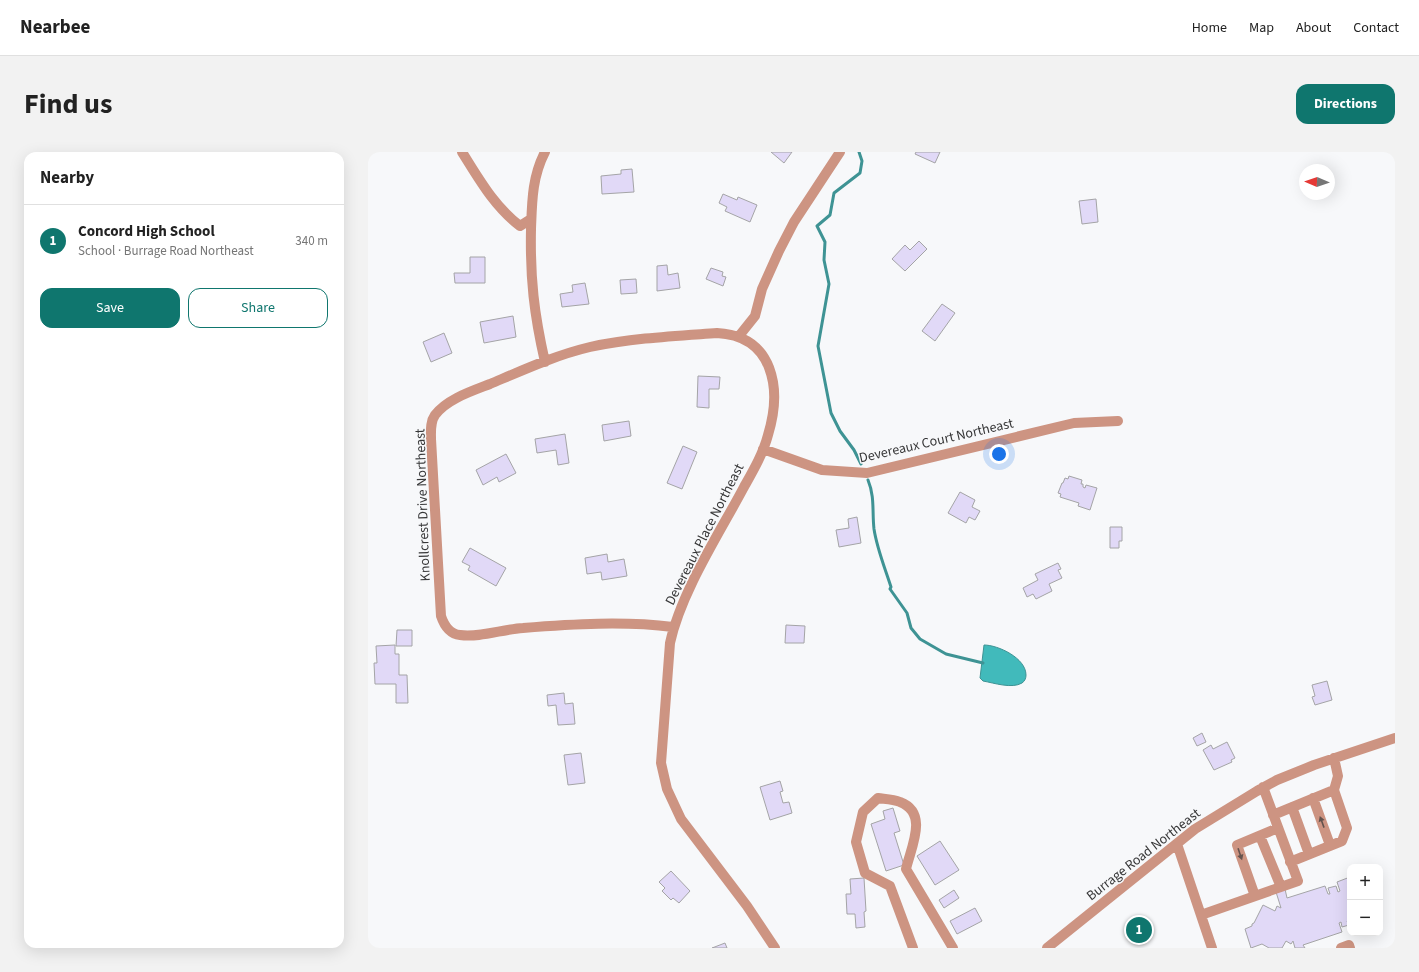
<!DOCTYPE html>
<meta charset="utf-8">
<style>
:root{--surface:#fff;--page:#f2f2f2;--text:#222;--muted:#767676;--line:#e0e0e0;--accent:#0f766e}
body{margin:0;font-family:"Source Sans 3",sans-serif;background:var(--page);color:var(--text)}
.controls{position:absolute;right:12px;bottom:12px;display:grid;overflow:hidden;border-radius:8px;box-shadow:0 4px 16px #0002}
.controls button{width:36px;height:36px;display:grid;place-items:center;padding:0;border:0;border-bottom:1px solid var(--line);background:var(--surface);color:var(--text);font:20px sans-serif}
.compass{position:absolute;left:931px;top:12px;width:36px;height:36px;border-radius:50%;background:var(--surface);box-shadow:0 4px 16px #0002;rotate:272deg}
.you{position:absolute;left:631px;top:302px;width:14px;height:14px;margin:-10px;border:3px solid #fff;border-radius:50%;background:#1a73e8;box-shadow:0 0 0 6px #1a73e833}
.badge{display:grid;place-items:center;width:26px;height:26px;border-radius:50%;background:var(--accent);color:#fff;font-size:13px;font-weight:700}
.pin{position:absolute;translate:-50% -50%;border:2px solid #fff;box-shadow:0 1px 4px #0006}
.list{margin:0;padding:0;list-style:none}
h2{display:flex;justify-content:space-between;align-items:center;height:52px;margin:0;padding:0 16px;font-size:17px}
h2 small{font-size:13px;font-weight:400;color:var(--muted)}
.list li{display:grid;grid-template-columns:26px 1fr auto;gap:12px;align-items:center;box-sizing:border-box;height:72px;padding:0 16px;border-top:1px solid var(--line)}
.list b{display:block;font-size:15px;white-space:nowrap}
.list p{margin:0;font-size:13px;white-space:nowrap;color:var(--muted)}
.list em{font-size:13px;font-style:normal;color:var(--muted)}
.actions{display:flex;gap:8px;padding:12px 16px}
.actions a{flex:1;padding:9px 0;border:1px solid var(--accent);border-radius:12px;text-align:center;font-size:14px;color:var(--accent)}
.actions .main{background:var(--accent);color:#fff}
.map{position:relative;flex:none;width:1027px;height:796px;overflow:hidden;border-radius:12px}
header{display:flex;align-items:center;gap:24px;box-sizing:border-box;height:56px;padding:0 20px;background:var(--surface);border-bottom:1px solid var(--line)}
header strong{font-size:19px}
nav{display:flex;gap:22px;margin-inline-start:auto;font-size:14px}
.intro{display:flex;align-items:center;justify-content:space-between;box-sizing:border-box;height:96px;padding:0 24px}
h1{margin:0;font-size:28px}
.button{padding:10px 18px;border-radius:12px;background:var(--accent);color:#fff;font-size:14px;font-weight:700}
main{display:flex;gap:24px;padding:0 24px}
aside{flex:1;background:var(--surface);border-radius:12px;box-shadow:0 4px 16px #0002}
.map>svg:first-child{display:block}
.water{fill:#41babb;stroke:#3e9394}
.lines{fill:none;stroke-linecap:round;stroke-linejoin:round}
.stream{stroke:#3e9394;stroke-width:3}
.building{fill:#e1d9f7;stroke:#a4a4a6}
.minor{stroke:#cd9482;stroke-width:10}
.oneway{fill:#64534e}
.labels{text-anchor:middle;stroke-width:3;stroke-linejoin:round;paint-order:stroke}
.street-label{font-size:14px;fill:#373738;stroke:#f7f8fa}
</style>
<header>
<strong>Nearbee</strong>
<nav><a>Home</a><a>Map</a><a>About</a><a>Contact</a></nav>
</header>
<div class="intro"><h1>Find us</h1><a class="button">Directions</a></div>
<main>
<aside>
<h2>Nearby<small></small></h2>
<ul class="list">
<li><span class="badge">1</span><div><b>Concord High School</b><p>School · Burrage Road Northeast</p></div><em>340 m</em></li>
</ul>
<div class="actions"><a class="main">Save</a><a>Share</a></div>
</aside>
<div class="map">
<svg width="1027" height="796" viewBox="0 0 1027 796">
<rect width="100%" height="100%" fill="#f7f8fa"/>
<!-- water -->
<path class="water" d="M 616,493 C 630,493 658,506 658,523 C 658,526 657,529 654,531 C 644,537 626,531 615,529 L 612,526 Z"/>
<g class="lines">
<!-- stream -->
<path class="stream" d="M 491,0 L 494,9 L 492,21 L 466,41 L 462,63 L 449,74 L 457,90 L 456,108 L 461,132 L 450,194 L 463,261 L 472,279 L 486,298 L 493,312
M 500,328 C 507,345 504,360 506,377 C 509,397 517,416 523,435 L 522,437 L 539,461 L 543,476 L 552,487 L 578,502 L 615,511"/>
</g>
<!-- building -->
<path class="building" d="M 403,0 L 424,0 L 416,11 Z
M 548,0 L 572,0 L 567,11 L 547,2 Z
M 264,17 L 266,40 L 234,42 L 233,24 L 253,22 L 253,18 Z
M 355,42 L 369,48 L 370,45 L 389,53 L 382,70 L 357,59 L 359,55 L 351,51 Z
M 728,47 L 730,70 L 714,72 L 711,49 Z
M 551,89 L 559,97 L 537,119 L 524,107 L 537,93 L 542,98 Z
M 102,105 L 117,105 L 117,131 L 87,131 L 86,121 L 102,121 Z
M 299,113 L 300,123 L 310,121 L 312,136 L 289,139 L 289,114 Z
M 343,116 L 355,120 L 354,124 L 358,125 L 355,134 L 338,127 Z
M 268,127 L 269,141 L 253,142 L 252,128 Z
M 217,131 L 221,152 L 194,155 L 192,142 L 205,140 L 204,133 Z
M 574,152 L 587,161 L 567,189 L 554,179 Z
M 145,164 L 148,185 L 116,191 L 112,170 Z
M 76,181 L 84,201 L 63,210 L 55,190 Z
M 330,224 L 352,225 L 351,237 L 341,237 L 341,256 L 329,255 Z
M 261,269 L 263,284 L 236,289 L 234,273 Z
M 197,282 L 201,311 L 190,313 L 188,298 L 169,301 L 167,287 Z
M 315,294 L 329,300 L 314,337 L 299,331 Z
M 138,302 L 148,321 L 131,330 L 129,325 L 115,333 L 108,318 Z
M 701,324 L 714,328 L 713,332 L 715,332 L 715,335 L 717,336 L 718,333 L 729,336 L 722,358 L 710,354 L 711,351 L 692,345 L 693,342 L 690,341 L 694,331 L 695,331 L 697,326 L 700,327 Z
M 592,340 L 607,348 L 604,355 L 612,359 L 607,368 L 601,365 L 598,371 L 580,361 Z
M 489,365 L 493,391 L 471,395 L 468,378 L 481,376 L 480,367 Z
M 742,375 L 754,375 L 754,389 L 751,389 L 751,396 L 742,396 Z
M 102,396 L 138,416 L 128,434 L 100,418 L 102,414 L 94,410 Z
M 239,402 L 240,410 L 256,407 L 259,424 L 234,428 L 233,420 L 219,422 L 217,406 Z
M 690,411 L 693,417 L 690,418 L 694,426 L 681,432 L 684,439 L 668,447 L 665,442 L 659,445 L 655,436 L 670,428 L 667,422 Z
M 418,473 L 437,474 L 436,491 L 417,491 Z
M 29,478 L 44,478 L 44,494 L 28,494 Z
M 27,493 L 27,502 L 31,502 L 31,523 L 39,523 L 40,551 L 28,551 L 28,532 L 7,532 L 6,511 L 9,511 L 8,494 Z
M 959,529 L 964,548 L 947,553 L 944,545 L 947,544 L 944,533 Z
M 196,541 L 197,552 L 205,551 L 207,572 L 190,573 L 188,553 L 180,554 L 179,543 Z
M 834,581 L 838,590 L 829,594 L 825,586 Z
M 859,590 L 867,606 L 863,608 L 864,610 L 846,618 L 835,598 L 843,593 L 845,597 Z
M 213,601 L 217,631 L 200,633 L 196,603 Z
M 412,629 L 415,639 L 412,640 L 415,651 L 421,650 L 424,661 L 402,668 L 392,635 Z
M 525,656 L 532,679 L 526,681 L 536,713 L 518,719 L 503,672 L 517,667 L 515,659 Z
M 572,689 L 591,718 L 567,733 L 549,704 Z
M 303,719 L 322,739 L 311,751 L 305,746 L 303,748 L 294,739 L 297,736 L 291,730 Z
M 982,725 L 982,768 L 979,769 L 981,773 L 974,775 L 973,770 L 971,771 L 974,780 L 935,793 L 937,796 L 927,796 L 925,789 L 923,792 L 918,789 L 914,796 L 901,796 L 894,792 L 883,796 L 877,777 L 884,774 L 884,772 L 886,771 L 895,753 L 907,759 L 909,754 L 913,756 L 908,740 L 917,737 L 919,746 L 957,734 L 960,742 L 962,742 L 960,736 L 968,734 L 970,740 L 972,739 L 969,730 Z
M 496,726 L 498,759 L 496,760 L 497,775 L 488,776 L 487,762 L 479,762 L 478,742 L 483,742 L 482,727 Z
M 586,738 L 591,746 L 576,756 L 571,748 Z
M 607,756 L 614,769 L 589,782 L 582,769 Z
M 357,791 L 359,796 L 344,796 Z"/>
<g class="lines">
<!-- minor -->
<path class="minor" d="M 94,0 C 111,27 126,54 152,74 L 163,67
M 177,0 C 164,25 164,50 163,77 C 162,126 166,162 177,210
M 371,184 L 387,164 L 394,137 L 411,99 L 426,70 L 472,0
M 395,297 L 454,318 L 499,321 L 706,271 L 750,269
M 305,475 C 256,469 205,472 155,476 C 135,477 112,486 92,483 C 82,482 76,473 73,464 L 63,287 C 63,279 62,270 67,263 C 79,247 104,239 122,232 C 155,218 188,203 222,195 C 264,186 307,184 349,181 C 406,184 414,237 400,283 C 395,302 385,319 376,335 C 351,382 313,440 302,491 L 293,611 L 299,637 L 313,667 L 379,754 L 407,796
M 945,646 L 962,693
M 924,655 L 941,702
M 905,663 L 966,638
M 892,684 L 913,735
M 809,692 L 844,796
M 922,710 L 974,689 L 979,676 L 966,638 L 970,624 L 966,606
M 887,744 L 869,693 L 910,676
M 833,763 L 930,729 L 895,635
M 545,796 L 522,734 L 497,721 L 488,690 L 495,660 L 510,646 C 517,647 525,647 532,650 C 561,661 543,695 538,717 L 585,796
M 679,796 L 827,677 L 889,639 L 909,628 L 946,613 L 1027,586
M 973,796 L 981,793 L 982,796"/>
</g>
<!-- one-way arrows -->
<defs><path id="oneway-solid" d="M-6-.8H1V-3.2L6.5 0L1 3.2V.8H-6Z"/></defs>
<g class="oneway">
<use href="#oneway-solid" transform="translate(954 670) rotate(-110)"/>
<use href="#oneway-solid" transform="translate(872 702) rotate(71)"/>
</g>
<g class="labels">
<!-- street labels -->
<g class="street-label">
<text transform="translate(568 288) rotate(-13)" y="5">Devereaux Court Northeast</text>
<text transform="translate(54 353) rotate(-92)" y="5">Knollcrest Drive Northeast</text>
<text transform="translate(336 382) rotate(-63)" y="5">Devereaux Place Northeast</text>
<text transform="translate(775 702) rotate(-38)" y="5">Burrage Road Northeast</text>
</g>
</g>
</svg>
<div class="controls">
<button>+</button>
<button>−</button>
</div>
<svg class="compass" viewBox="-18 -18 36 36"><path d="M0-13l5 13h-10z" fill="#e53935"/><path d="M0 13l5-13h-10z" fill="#767676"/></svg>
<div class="you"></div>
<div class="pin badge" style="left:771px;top:778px">1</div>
</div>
</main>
